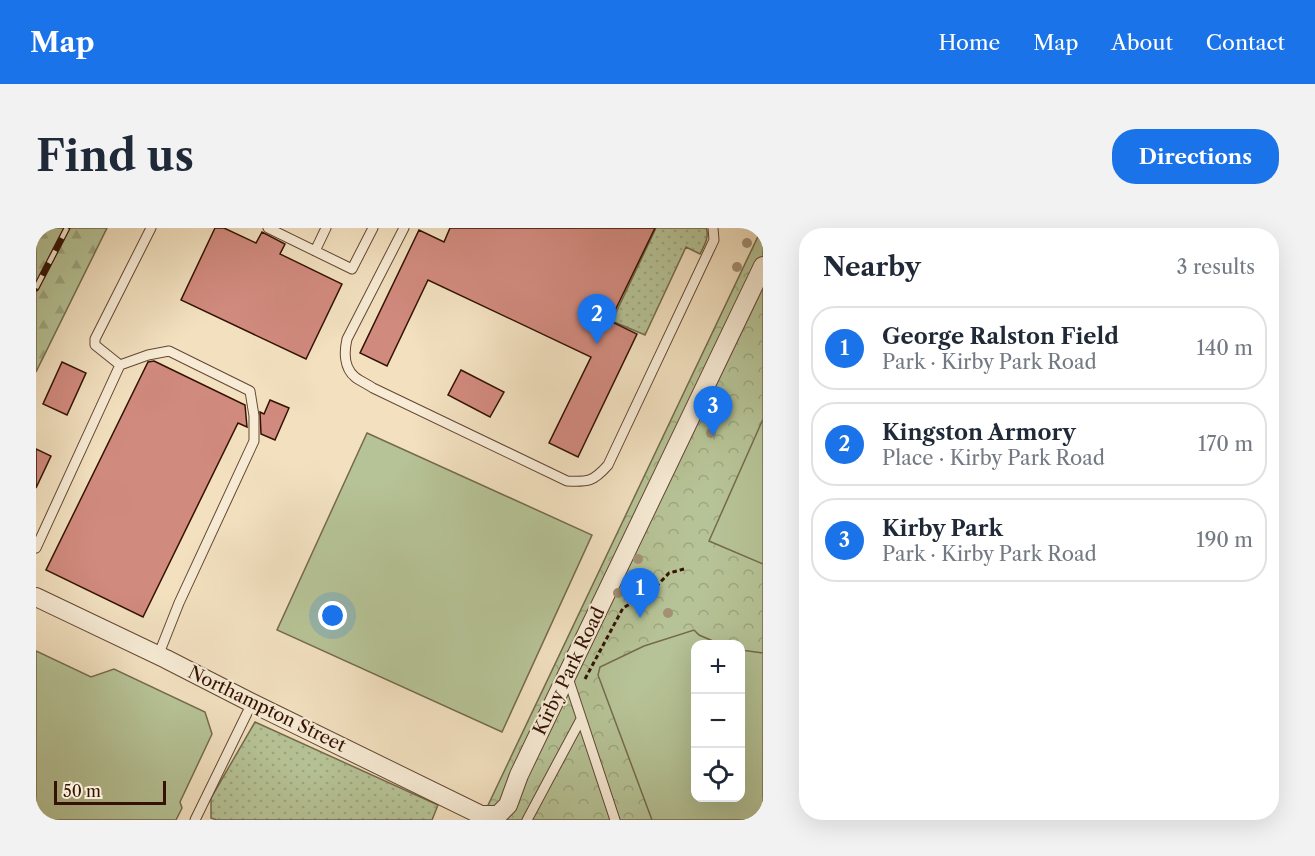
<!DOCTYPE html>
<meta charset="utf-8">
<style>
:root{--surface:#fff;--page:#f2f2f3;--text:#1f2937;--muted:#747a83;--line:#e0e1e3;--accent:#1a73e8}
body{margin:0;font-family:"Libre Caslon Text",serif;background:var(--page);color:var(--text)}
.controls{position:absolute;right:18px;bottom:18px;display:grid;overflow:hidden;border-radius:12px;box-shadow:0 6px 24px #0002}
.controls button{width:54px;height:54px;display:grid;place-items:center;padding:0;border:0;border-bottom:2px solid var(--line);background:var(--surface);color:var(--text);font:30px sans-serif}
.scale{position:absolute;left:18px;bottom:15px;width:112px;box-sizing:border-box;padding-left:6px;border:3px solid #341204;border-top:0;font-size:16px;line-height:21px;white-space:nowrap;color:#341204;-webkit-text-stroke:4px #f7ebd5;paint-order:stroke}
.you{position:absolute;left:297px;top:388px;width:21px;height:21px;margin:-15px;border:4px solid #fff;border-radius:50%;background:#1a73e8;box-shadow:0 0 0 9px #1a73e833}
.badge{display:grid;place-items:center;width:39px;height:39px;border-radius:50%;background:var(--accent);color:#fff;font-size:20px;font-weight:700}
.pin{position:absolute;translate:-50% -50px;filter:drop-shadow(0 2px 3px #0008)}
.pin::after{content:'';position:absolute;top:32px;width:21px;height:18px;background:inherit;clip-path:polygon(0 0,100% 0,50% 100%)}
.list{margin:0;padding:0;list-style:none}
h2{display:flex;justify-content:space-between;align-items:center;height:78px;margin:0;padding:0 24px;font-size:26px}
h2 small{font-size:20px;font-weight:400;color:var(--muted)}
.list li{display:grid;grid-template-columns:39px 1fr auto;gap:18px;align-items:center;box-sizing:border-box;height:84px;margin:0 12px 12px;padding:0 12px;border:2px solid var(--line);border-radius:24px}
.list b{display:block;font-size:22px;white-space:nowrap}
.list p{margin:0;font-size:20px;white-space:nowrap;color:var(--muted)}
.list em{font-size:20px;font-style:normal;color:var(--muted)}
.icon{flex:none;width:33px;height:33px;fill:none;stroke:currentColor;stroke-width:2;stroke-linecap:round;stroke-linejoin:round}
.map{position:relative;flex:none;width:727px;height:592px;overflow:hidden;border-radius:24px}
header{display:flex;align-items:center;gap:36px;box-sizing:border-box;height:84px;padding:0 30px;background:var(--accent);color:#fff}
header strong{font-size:28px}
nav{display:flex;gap:33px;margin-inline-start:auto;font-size:21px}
.intro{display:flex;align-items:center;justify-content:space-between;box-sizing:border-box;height:144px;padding:0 36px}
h1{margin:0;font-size:42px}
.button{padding:15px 27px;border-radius:24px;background:var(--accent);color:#fff;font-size:21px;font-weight:700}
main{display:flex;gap:36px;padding:0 36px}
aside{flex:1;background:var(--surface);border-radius:24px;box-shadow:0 6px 24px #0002}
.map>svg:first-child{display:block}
.grass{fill:url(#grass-dots);stroke:#756a4d;stroke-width:1.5}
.forest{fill:url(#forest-firs);stroke:#756a4d;stroke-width:1.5}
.park{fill:url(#park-crowns);stroke:#756a4d;stroke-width:1.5;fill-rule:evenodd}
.pitch{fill:#b6c396;stroke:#756a4d;stroke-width:1.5}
.building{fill:#d18a7e;stroke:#341204;stroke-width:1.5}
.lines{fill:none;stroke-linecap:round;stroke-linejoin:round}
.service-casing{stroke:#644633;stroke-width:11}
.minor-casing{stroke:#644633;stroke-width:20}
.path{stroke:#341204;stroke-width:3;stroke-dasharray:4.5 3;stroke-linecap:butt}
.service{stroke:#f7ebd5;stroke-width:9}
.minor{stroke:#f7ebd5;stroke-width:18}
.rail-casing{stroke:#341204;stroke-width:7}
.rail{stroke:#f7ebd5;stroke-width:4.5;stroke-dasharray:14;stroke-linecap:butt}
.tree{fill:#a39174}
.labels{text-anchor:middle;stroke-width:4.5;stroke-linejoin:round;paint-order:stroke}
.street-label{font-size:18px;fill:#341204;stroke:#f7ebd5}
</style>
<header>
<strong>Map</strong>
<nav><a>Home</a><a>Map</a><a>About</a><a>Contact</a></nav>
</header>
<div class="intro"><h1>Find us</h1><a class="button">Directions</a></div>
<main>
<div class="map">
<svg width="727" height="592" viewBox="0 0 727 592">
<defs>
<pattern id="grass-dots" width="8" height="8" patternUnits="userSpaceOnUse" patternTransform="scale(1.5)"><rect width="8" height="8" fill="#b6c396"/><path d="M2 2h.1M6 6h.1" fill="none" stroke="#9da680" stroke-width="1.8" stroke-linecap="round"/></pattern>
<pattern id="forest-firs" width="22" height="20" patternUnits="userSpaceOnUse" patternTransform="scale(1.5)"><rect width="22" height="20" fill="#b6c396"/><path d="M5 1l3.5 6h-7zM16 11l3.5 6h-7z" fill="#9da680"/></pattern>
<pattern id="park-crowns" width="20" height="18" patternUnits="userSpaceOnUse" patternTransform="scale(1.5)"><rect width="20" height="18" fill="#b6c396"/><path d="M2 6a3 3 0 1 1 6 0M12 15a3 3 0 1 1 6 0" fill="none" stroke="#9da680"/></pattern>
</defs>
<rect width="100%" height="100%" fill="#f2e0bf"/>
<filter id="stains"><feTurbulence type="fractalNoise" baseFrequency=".00333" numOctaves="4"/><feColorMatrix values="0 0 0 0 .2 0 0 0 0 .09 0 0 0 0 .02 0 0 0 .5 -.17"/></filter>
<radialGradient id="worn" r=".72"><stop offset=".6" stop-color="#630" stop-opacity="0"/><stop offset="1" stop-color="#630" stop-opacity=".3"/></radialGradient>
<!-- grass -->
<path class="grass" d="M 620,0 L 670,0 C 674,8 668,18 664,26 L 650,19 L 609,107 L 576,93 Z
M 219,494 L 402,577 L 396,592 L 181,592 L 175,590 L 175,570 Z"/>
<!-- forest -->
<path class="forest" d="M 0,0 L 71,0 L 0,144 Z"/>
<!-- park -->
<path class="park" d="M 726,0 L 727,0 L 727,592 L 445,592 ZM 660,416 L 704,416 L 704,570 L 660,570 Z"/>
<!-- pitch -->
<path class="pitch" d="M 727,191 L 727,336 L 673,313 Z
M 331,205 L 556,307 L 466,504 L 241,402 Z
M 658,402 L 663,407 L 684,416 L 660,416 L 660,570 L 704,570 L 705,422 L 727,425 L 727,592 L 616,592 L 562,447 L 564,439 L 608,418 Z
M 0,423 L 55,449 L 78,441 L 169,484 L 176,506 L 144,574 L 146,580 L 140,592 L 0,592 Z"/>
<!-- building -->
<path class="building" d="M 179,0 L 188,0 L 220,15 L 226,4 L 249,16 L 244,26 L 306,56 L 270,131 L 145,72 Z
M 414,0 L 619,0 L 574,93 L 601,106 L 542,229 L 513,215 L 555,129 L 392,52 L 351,138 L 324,125 L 383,2 L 408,14 Z
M 118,133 L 209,177 L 211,199 L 202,195 L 107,389 L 10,342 L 112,134 Z
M 26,134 L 50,145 L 31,187 L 7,176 Z
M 425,142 L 468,164 L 454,189 L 412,167 Z
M 234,172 L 253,180 L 239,212 L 225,206 L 224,184 L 228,186 Z
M 0,221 L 15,228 L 0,260 Z"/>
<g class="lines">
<!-- service casing -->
<g class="service-casing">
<path id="service" d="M 232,0 L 316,41 L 337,0
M 368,0 L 311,111 C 308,124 308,140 319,149 C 324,153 331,156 337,160 L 531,253 C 552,254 557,254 572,237 L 678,12 L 677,0
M 279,23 L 290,0
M 84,137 L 59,117 L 59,111 L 115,0
M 0,320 L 84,137 L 112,127 L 133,123 L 214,163 L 218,188 L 218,213 L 143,375 L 122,428
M 532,450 L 579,592
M 159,592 L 216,475
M 491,592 L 545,491"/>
</g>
<!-- minor casing -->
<g class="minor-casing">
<path id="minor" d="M 0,369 L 130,431 L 216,475 L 445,587 L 462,587 L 472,577 L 483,547 L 727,38"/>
</g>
<!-- path -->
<path class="path" d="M 549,451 L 587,380 L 615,364 L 633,345 L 648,341"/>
<!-- service -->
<use href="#service" class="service"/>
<!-- minor -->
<use href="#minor" class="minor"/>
<!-- rail casing -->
<g class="rail-casing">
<path id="rail" d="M 0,60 L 31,0"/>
</g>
<!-- rail -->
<use href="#rail" class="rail"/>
</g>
<!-- trees -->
<g class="tree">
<circle cx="711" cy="15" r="5"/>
<circle cx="701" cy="39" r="5"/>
<circle cx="675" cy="205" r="5"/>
<circle cx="602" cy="331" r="5"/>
<circle cx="582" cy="365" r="5"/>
<circle cx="632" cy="385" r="5"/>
</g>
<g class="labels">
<!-- street labels -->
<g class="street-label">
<text transform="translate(533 443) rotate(-64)" y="6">Kirby Park Road</text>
<text transform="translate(231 481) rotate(26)" y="6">Northampton Street</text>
</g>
</g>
<rect width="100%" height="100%" filter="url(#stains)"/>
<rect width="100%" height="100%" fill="url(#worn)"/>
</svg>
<div class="controls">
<button>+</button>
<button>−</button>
<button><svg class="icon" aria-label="locate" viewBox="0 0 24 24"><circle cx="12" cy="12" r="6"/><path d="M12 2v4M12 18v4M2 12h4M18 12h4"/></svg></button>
</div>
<div class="scale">50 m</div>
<div class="you"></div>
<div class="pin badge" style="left:604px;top:390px">1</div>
<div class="pin badge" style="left:561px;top:116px">2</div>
<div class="pin badge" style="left:677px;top:208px">3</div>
</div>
<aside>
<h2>Nearby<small>3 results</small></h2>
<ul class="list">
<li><span class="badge">1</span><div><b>George Ralston Field</b><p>Park · Kirby Park Road</p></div><em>140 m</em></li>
<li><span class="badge">2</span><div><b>Kingston Armory</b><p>Place · Kirby Park Road</p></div><em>170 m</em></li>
<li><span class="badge">3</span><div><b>Kirby Park</b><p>Park · Kirby Park Road</p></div><em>190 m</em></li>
</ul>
</aside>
</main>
